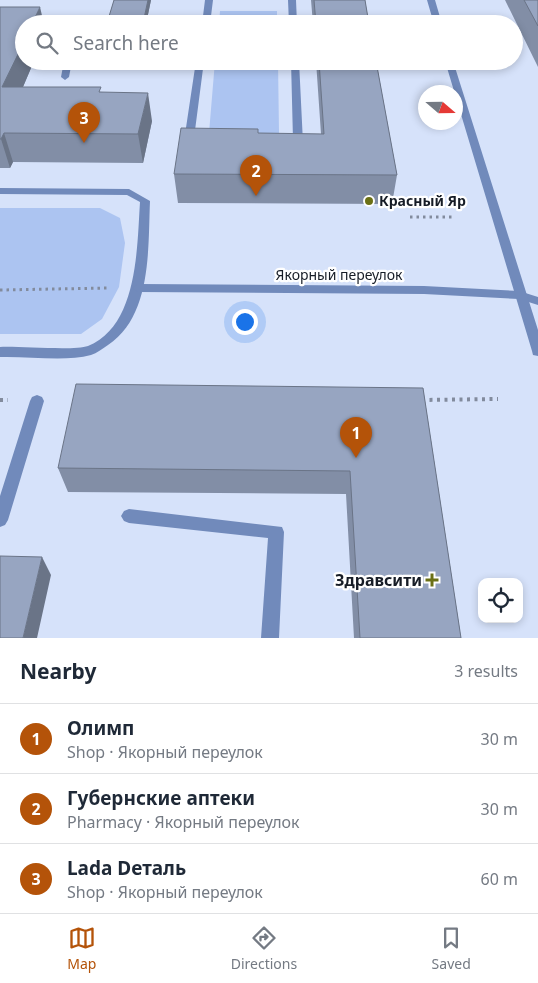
<!DOCTYPE html>
<meta charset="utf-8">
<style>
:root{--surface:#fff;--page:#f2f2f3;--text:#1f2937;--muted:#747a83;--line:#e0e1e3;--accent:#b45309}
body{margin:0;font-family:"Noto Sans",sans-serif;background:var(--page);color:var(--text)}
.controls{position:absolute;right:15px;bottom:15px;display:grid;overflow:hidden;border-radius:10px;box-shadow:0 2px 8px #0003}
.controls button{width:45px;height:45px;display:grid;place-items:center;padding:0;border:0;border-bottom:1px solid var(--line);background:var(--surface);color:var(--text);font:25px sans-serif}
.compass{position:absolute;left:418px;top:85px;width:45px;height:45px;border-radius:50%;background:var(--surface);box-shadow:0 2px 8px #0003;rotate:110deg}
.you{position:absolute;left:244px;top:321px;width:18px;height:18px;margin:-12px;border:4px solid #fff;border-radius:50%;background:#1a73e8;box-shadow:0 0 0 8px #1a73e833}
.badge{display:grid;place-items:center;width:32px;height:32px;border-radius:50%;background:var(--accent);color:#fff;font-size:16px;font-weight:700}
.pin{position:absolute;translate:-50% -41px;filter:drop-shadow(0 1px 2px #0008)}
.pin::after{content:'';position:absolute;top:26px;width:18px;height:15px;background:inherit;clip-path:polygon(0 0,100% 0,50% 100%)}
.list{margin:0;padding:0;list-style:none}
h2{display:flex;justify-content:space-between;align-items:center;height:65px;margin:0;padding:0 20px;font-size:21px}
h2 small{font-size:16px;font-weight:400;color:var(--muted)}
.list li{display:grid;grid-template-columns:32px 1fr auto;gap:15px;align-items:center;box-sizing:border-box;height:70px;padding:0 20px;border-top:1px solid var(--line)}
.list b{display:block;font-size:19px;white-space:nowrap}
.list p{margin:0;font-size:16px;white-space:nowrap;color:var(--muted)}
.list em{font-size:16px;font-style:normal;color:var(--muted)}
.icon{flex:none;width:28px;height:28px;fill:none;stroke:currentColor;stroke-width:2;stroke-linecap:round;stroke-linejoin:round}
.map{position:relative;flex:none;width:538px;height:638px;overflow:hidden}
.search{position:absolute;background:var(--surface);box-shadow:0 2px 8px #0003;left:15px;right:15px;top:15px;height:55px;display:flex;align-items:center;gap:12px;box-sizing:border-box;padding:0 18px;border-radius:28px;color:var(--muted);font-size:19px}
.sheet{height:275px;background:var(--surface)}
nav{display:flex;justify-content:space-around;align-items:center;box-sizing:border-box;height:70px;border-top:1px solid var(--line);background:var(--surface);font-size:14px;color:var(--muted)}
nav a{display:grid;justify-items:center;gap:2px}
nav .on{color:var(--accent)}
.map>svg:first-child{display:block}
.green{fill:#acc4f1}
.lines{fill:none;stroke-linecap:round;stroke-linejoin:round}
.path-far1{stroke:#828b9d;stroke-width:3;stroke-dasharray:2.5 4;stroke-linecap:butt}
.path{stroke:#828b9d;stroke-width:4;stroke-dasharray:3 4.5;stroke-linecap:butt}
.service{fill:#718abb;fill-rule:evenodd}
.minor{fill:#718abb;fill-rule:evenodd}
.tertiary{fill:#718abb;fill-rule:evenodd}
.wall{fill:#828ea6}
.shaded-wall{fill:#6a7487}
.building{fill:#97a5c1;stroke:#6a7487}
.poi-dot{fill:#6b7016;stroke:#fff;stroke-width:2}
.labels{text-anchor:middle;stroke-width:4.5;stroke-linejoin:round;paint-order:stroke}
.poi-label{font-size:14px;font-weight:bold;fill:#161c26;stroke:#fff;text-anchor:start}
.street-label{font-size:14px;fill:#161c26;stroke:#fff}
.near-poi-label{font-size:16px;font-weight:bold;fill:#161c26;stroke:#fff;text-anchor:end}
</style>
<div class="map">
<svg width="538" height="638" viewBox="0 0 538 638">
<rect width="100%" height="100%" fill="#d6e2fa"/>
<!-- green -->
<path class="green" d="M 220,11 L 277,11 L 277,24 L 219,24 Z
M 215,61 L 278,61 L 279,133 L 209,133 Z
M 0,208 L 100,208 L 120,218 L 125,243 L 119,287 L 102,319 L 81,334 L 0,334 Z"/>
<g class="lines">
<!-- path-far1 -->
<path class="path-far1" d="M 410,217 L 453,217
M 0,290 L 108,288"/>
<!-- path -->
<path class="path" d="M 0,400 L 8,400
M 422,400 L 498,399"/>
<!-- service -->
<path class="service" d="M 205,0 L 213,0 L 210,24 L 202,24 Z
M 288,0 L 296,0 L 297,24 L 289,24 Z
M 64,61 L 72,61 L 69,77 L 65,80 L 61,77 Z
M 196,61 L 204,61 L 194,138 L 198,141 L 189,144 L 184,141 Z
M 291,61 L 299,61 L 303,143 C 300,147 289,147 286,143 L 293,140 Z
M 0,188 L 129,189 L 150,201 C 148,248 152,316 108,345 C 102,349 97,353 91,355 C 65,362 28,356 0,357 L 0,347 C 19,346 74,351 88,346 C 138,326 137,247 140,202 L 127,195 L 0,194 Z
M 37,395 L 42,397 L 44,401 L 8,520 L 5,525 L 0,527 L 0,496 L 30,401 L 32,397 Z
M 129,509 L 282,527 L 284,532 L 279,638 L 261,638 L 268,538 L 129,523 L 124,521 L 121,516 L 124,511 Z"/>
<!-- minor -->
<path class="minor" d="M 138,284 L 424,286 L 519,291 L 538,297 L 538,305 L 519,299 L 424,294 L 138,292 L 132,288 Z"/>
<!-- tertiary -->
<path class="tertiary" d="M 427,0 L 435,0 L 442,24 L 434,24 Z
M 445,61 L 453,61 L 538,330 L 538,356 L 533,355 L 532,351 Z"/>
</g>
<!-- wall -->
<path class="wall" d="M 114,0 L 151,0 L 146,24 L 107,24 Z
M 311,0 L 365,0 L 369,24 L 313,24 Z
M 505,0 L 538,0 L 538,67 Z
M 0,7 L 34,61 L 23,87 L 102,92 L 152,121 L 143,163 L 13,162 L 10,168 L 0,168 Z
M 316,61 L 376,61 L 397,175 L 392,204 L 178,203 L 174,174 L 258,133 L 321,134 Z
M 423,388 L 461,638 L 354,638 L 346,494 L 68,492 L 58,468 Z"/>
<!-- shaded-wall -->
<path class="shaded-wall" d="M 148,0 L 151,0 L 146,24 L 143,24 Z
M 40,7 L 44,24 L 32,24 Z
M 24,42 L 24,61 L 34,61 L 11,115 L 2,87 Z
M 148,93 L 152,121 L 143,163 L 138,134 Z
M 4,133 L 13,162 L 10,168 L 1,139 Z
M 42,557 L 51,575 L 37,638 L 23,638 Z"/>
<!-- building -->
<path class="building" d="M 114,0 L 148,0 L 143,23 L 107,23 Z
M 314,0 L 365,0 L 369,24 L 316,24 Z
M 524,0 L 538,0 L 538,26 Z
M 0,7 L 40,7 L 32,24 L 24,24 L 24,42 L 2,87 L 101,87 L 99,92 L 148,93 L 138,134 L 4,133 L 1,139 L 0,139 Z
M 319,61 L 376,61 L 397,175 L 174,174 L 181,128 L 258,129 L 258,133 L 324,134 Z
M 76,384 L 423,388 L 461,638 L 360,638 L 350,471 L 58,468 Z
M 0,556 L 42,557 L 23,638 L 0,638 Z"/>
<!-- markers -->
<g class="poi-dot">
<circle cx="369" cy="201" r="5"/>
<path d="M429.5 572.5h5v5h5v5h-5v5h-5v-5h-5v-5h5z"/>
</g>
<g class="labels">
<!-- poi labels -->
<g class="poi-label">
<text x="379" y="206">Красный Яр</text>
</g>
<!-- street labels -->
<g class="street-label">
<text x="339" y="280">Якорный переулок</text>
</g>
<!-- near-poi labels -->
<g class="near-poi-label">
<text x="422" y="586">Здравсити</text>
</g>
</g>
</svg>
<div class="controls">
<button><svg class="icon" aria-label="locate" viewBox="0 0 24 24"><circle cx="12" cy="12" r="6"/><path d="M12 2v4M12 18v4M2 12h4M18 12h4"/></svg></button>
</div>
<svg class="compass" viewBox="-18 -18 36 36"><path d="M0-13l5 13h-10z" fill="#e53935"/><path d="M0 13l5-13h-10z" fill="#747a83"/></svg>
<div class="you"></div>
<div class="pin badge" style="left:356px;top:458px">1</div>
<div class="pin badge" style="left:256px;top:196px">2</div>
<div class="pin badge" style="left:84px;top:143px">3</div>
<div class="search"><svg class="icon" aria-label="search" viewBox="0 0 24 24"><circle cx="10" cy="10" r="6"/><path d="M15 15l6 6"/></svg>Search here</div>
</div>
<section class="sheet">
<h2>Nearby<small>3 results</small></h2>
<ul class="list">
<li><span class="badge">1</span><div><b>Олимп</b><p>Shop · Якорный переулок</p></div><em>30 m</em></li>
<li><span class="badge">2</span><div><b>Губернские аптеки</b><p>Pharmacy · Якорный переулок</p></div><em>30 m</em></li>
<li><span class="badge">3</span><div><b>Lada Dеталь</b><p>Shop · Якорный переулок</p></div><em>60 m</em></li>
</ul>
</section>
<nav>
<a class="on"><svg class="icon" aria-label="map" viewBox="0 0 24 24"><path d="M3 6l6-2 6 2 6-2v14l-6 2-6-2-6 2zM9 4v14M15 6v14"/></svg>Map</a>
<a><svg class="icon" aria-label="directions" viewBox="0 0 24 24"><path d="M12 3l9 9-9 9-9-9zM9 14v-3h6M13 9l2 2-2 2"/></svg>Directions</a>
<a><svg class="icon" aria-label="saved" viewBox="0 0 24 24"><path d="M7 4h10v16l-5-4-5 4z"/></svg>Saved</a>
</nav>
